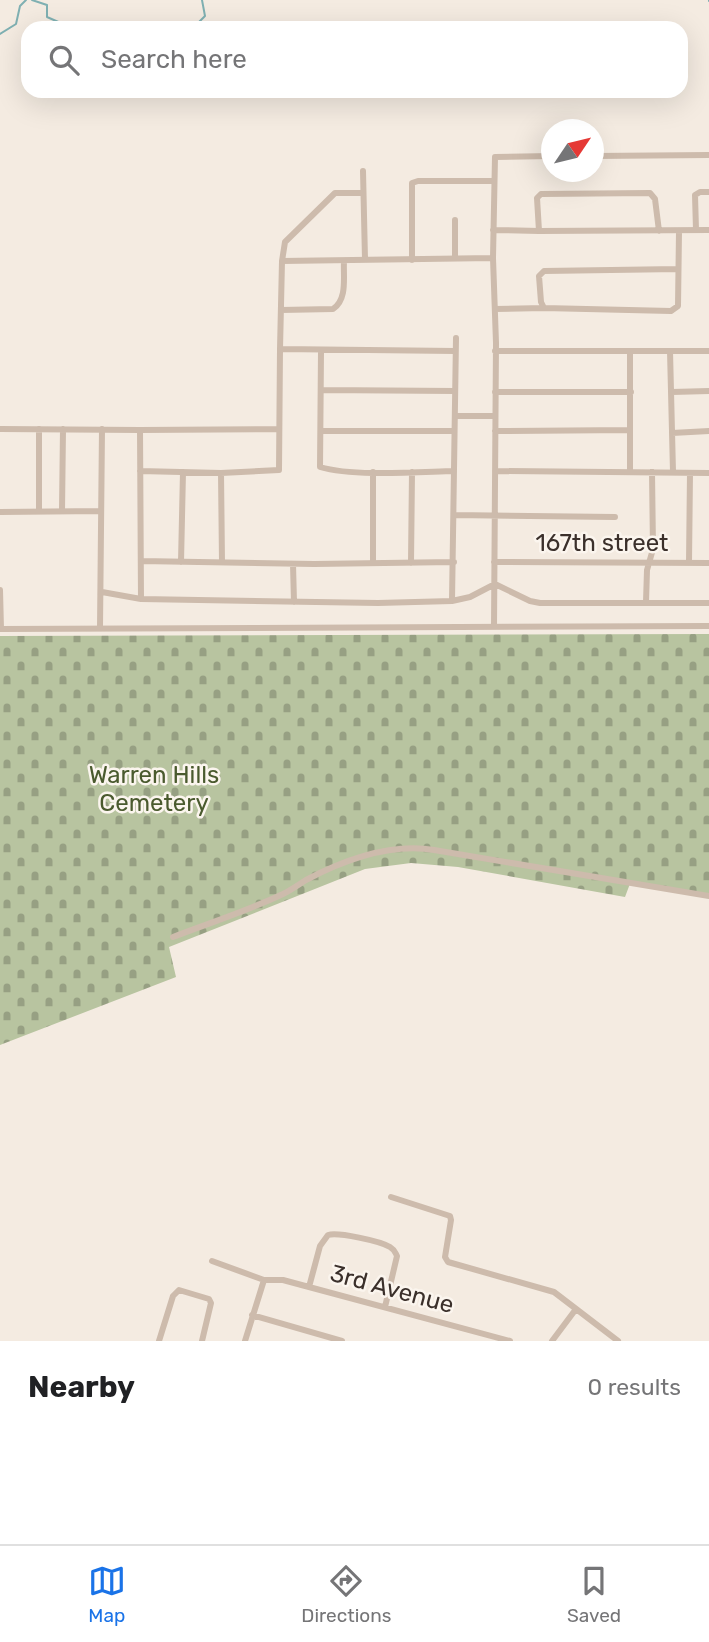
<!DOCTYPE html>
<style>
:root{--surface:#fff;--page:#f2f2f2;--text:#202124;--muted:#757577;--line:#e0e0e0;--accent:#1a73e8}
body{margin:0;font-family:Rubik,sans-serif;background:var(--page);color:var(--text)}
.compass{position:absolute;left:541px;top:119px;width:63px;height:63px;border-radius:50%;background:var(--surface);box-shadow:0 7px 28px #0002;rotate:55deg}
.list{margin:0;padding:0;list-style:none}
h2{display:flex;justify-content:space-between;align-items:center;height:91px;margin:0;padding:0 28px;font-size:30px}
h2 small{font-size:23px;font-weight:400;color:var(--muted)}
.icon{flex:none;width:38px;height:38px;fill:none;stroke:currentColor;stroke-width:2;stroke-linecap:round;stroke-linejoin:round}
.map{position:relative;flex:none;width:709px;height:1341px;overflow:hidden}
.search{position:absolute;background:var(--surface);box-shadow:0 7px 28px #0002;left:21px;right:21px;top:21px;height:77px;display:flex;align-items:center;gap:18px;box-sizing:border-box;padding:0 24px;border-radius:21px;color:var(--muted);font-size:26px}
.sheet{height:203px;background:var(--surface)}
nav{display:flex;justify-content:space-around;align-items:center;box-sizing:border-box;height:98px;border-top:2px solid var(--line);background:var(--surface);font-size:19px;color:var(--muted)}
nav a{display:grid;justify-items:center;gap:4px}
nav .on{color:var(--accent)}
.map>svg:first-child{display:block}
.cemetery{fill:url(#cemetery-stones)}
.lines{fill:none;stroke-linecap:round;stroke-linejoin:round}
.stream{stroke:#7fb0b2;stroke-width:2}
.minor{stroke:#cdbbac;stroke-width:6}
.labels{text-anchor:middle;stroke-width:5;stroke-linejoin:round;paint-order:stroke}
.street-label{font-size:24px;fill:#3b302b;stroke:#fbf5ee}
.park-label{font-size:24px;fill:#4a5a2e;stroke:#fbf5ee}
</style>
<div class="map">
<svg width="709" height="1341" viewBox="0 0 709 1341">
<defs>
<pattern id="cemetery-stones" width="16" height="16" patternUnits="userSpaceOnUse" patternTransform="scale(1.75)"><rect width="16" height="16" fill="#b8c4a0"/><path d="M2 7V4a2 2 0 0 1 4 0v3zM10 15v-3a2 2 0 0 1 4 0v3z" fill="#97a083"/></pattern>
</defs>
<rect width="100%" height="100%" fill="#f4ebe1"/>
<!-- cemetery -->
<path class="cemetery" d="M 709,634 L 709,894 L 631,881 L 625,897 L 458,867 L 411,863 L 365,869 L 169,947 L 176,977 L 0,1045 L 0,636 Z"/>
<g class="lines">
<!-- stream -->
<path class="stream" d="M 32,0 L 47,5 L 47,17 L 63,24 L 82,28
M 709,0 L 709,1
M 181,28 L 198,23 L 205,16 L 202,0
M 0,34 L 16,24 L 20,6 L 26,0
M 138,91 L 141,91"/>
<!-- minor -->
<path class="minor" d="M 594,156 L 709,155
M 363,171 L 365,259
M 493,230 L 539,231
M 696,230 L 695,195 L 700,192 L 709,192
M 659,231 L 655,199 L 650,193 L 541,194 L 537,198 L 539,231 L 709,230
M 455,258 L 455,220
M 412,260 L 412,183 L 418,181 L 494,181
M 282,261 L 493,258
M 678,269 L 544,271 L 539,276 L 541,302 L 544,308 L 671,311 L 678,306 L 679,232
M 495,309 L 544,308
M 281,310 L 333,309 C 348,299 343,276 344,261
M 456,338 L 452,601 L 470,597 L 495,584 L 530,601 L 540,603 L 709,603
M 280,349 L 455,351
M 495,351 L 709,351
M 670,351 L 673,472
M 321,352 L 320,467 C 353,477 418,472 454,471
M 321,390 L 455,391
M 495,392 L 631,392
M 672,392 L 709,391
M 455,416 L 495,416
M 0,429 L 140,430
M 322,431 L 454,431
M 495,431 L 630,430
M 672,433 L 709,431
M 140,471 L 221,473 L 279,470 L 280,349 L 282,261 L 285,242 L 335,193 L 363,193
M 495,471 L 709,473
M 630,471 L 630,351
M 373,472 L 373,563
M 221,473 L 222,562
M 39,511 L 39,429
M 62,511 L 63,429
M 0,512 L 101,511
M 454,515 L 615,517
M 141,561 L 314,564 L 454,562
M 181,562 L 183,472
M 494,562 L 709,563
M 411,563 L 412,472
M 689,563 L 690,473
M 293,564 L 294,602
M 0,590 L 1,629
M 102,592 L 141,599 L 378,603 L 452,601
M 141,599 L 140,430 L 279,429
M 646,602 L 647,570 L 653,549 L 652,472
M 494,627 L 496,343 L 493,258 L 495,157 L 552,156
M 100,628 L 102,429
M 0,629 L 709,626
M 173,937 C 209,923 247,911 283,894 C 291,890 298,885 306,880 C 344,860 391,843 434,850 L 709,896
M 391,1197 L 450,1216 L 451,1220 L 445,1257 L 448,1262 L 554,1292 L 618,1341
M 212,1261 L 264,1280 L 283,1280 L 309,1287 L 510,1341
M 309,1287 L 320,1246 L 328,1235 C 338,1232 380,1241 390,1247 C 395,1250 395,1252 397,1256 L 385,1307
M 252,1315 L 342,1341
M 159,1341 L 173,1296 L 179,1290 L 209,1299 L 211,1303 L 202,1341
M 245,1341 L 264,1280
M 552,1341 L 576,1309"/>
</g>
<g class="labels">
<!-- street labels -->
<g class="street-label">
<text x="602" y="551">167th street</text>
<text transform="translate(392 1289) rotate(15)" y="8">3rd Avenue</text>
</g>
<!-- park labels -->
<g class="park-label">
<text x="154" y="783">Warren Hills<tspan x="154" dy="28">Cemetery</tspan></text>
</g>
</g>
</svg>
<svg class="compass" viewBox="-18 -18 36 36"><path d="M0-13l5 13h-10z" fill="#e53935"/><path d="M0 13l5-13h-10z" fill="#757577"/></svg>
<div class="search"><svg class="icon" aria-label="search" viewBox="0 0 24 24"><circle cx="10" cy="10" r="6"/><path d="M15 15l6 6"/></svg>Search here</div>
</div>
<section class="sheet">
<h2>Nearby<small>0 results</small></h2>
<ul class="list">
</ul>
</section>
<nav>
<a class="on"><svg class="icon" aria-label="map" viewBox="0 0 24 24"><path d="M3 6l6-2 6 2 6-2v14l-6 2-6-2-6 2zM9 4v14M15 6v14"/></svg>Map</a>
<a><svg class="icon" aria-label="directions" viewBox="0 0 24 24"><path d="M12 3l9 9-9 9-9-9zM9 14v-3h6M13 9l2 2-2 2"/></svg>Directions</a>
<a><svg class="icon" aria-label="saved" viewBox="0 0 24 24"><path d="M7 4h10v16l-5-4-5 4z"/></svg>Saved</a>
</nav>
